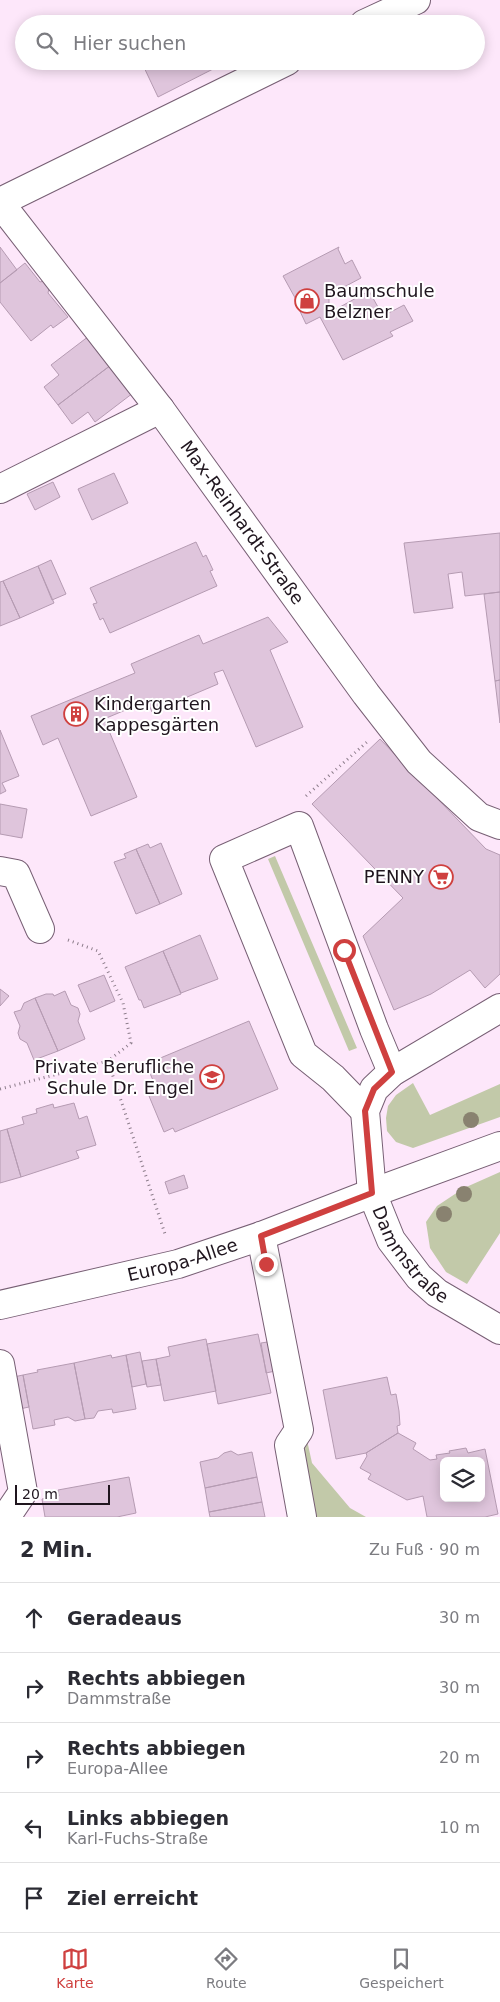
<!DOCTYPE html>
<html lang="de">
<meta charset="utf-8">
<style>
:root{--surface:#fff;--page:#f2f2f3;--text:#2b2b33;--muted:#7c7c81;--line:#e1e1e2;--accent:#cf403f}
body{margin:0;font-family:"DejaVu Sans",sans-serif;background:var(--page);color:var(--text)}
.controls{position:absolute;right:15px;bottom:15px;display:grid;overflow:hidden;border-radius:8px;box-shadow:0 2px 12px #0003}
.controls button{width:45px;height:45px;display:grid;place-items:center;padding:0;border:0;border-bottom:1px solid var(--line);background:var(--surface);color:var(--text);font:25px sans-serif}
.scale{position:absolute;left:15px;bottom:12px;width:95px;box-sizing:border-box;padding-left:5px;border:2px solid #1f151e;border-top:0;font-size:14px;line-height:18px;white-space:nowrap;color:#1f151e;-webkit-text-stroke:4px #fff;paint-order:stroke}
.stop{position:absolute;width:15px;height:15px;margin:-11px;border:4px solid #cf403f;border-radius:50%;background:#fff}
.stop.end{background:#cf403f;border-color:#fff;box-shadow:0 1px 5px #0008}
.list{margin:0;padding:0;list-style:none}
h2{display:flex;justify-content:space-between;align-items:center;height:65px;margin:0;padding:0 20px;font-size:21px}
h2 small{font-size:16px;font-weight:400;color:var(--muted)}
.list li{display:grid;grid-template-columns:32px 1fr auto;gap:15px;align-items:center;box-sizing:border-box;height:70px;padding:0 20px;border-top:1px solid var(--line)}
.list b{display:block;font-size:19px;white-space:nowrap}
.list p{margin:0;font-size:16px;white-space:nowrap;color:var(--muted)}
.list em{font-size:16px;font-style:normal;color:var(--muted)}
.icon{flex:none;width:28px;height:28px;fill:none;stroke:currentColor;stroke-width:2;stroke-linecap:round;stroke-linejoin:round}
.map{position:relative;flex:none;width:500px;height:1517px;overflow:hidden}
.search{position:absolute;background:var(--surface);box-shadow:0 2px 12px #0003;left:15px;right:15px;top:15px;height:55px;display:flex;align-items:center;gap:12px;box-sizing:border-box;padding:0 18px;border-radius:28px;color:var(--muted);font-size:19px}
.sheet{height:415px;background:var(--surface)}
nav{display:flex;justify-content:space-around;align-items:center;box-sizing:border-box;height:70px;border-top:1px solid var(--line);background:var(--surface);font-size:14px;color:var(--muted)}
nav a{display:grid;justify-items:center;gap:2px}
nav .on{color:var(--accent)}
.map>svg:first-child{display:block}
.green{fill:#c2c9a9}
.building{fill:#dfc5dc;stroke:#b59bb2;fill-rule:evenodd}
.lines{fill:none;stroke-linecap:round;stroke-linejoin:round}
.minor-casing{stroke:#775f74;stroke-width:30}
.path{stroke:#8d7d8b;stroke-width:3;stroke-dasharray:1 4;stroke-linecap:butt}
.minor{stroke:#fff;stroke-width:28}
.tree{fill:#898270}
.route{stroke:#cf403f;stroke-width:6}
.labels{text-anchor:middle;stroke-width:4;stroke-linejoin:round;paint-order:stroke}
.poi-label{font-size:18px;fill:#1f151e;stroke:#fff;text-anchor:start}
.street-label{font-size:18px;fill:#1f151e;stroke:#fff}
</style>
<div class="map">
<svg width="500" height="1517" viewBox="0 0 500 1517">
<rect width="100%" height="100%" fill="#fde7fa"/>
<!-- green -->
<path class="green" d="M 275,856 L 357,1048 L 349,1051 L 268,859 Z
M 413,1083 L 430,1115 L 500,1084 L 500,1117 L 413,1148 L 396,1142 L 387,1131 L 386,1118 L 388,1106 L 396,1095 Z
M 500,1172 L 500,1233 L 467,1284 L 446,1272 L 430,1248 L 426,1222 L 437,1206 L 464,1188 Z
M 307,1440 L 312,1463 L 350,1508 L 366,1517 L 310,1517 L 297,1453 Z"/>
<!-- building -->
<path class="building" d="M 141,61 L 212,61 L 215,68 L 158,97 Z
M 0,247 L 17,270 L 0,283 Z
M 339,247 L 338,249 L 345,264 L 352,260 L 361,278 L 329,295 L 329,313 L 369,291 L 383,316 L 404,305 L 413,321 L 390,332 L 393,336 L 343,360 L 320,317 L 306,324 L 297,305 L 299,305 L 283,276 Z
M 25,263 L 40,282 L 44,281 L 49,288 L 48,293 L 68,317 L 53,328 L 51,325 L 31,341 L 0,302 L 0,283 Z
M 89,336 L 111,365 L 58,405 L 44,387 L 59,375 L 51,365 Z
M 111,365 L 133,393 L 95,422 L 88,412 L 72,424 L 58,405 Z
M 114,473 L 128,503 L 92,520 L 78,489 Z
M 53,482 L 60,497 L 35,510 L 27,494 Z
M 500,533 L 500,592 L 465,596 L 462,572 L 448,574 L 453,608 L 414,613 L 404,543 Z
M 196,542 L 203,557 L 206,555 L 213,570 L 210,571 L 217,586 L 110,633 L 103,618 L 100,620 L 93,604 L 97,603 L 90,588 Z
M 51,560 L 66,594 L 52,600 L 38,566 Z
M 38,566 L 54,603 L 20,618 L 3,581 Z
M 3,581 L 20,618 L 0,626 L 0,582 Z
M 500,592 L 500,680 L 495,681 L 484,594 Z
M 268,617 L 288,642 L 270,650 L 303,727 L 256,747 L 223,670 L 214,673 L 218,684 L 152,712 L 147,701 L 104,719 L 137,797 L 91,816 L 58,738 L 43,745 L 31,716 L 135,673 L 131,664 L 199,635 L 203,644 Z
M 500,680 L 500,723 L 495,681 Z
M 0,730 L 19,776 L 2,783 L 6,791 L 0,794 Z
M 380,739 L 486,849 L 500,855 L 500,974 L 485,988 L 470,970 L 431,994 L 394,1010 L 363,936 L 403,898 L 312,804 Z
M 0,804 L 27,809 L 22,838 L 0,834 Z
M 161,843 L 182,894 L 160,904 L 136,849 L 148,844 L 150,848 Z
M 136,849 L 160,904 L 136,914 L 114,862 L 126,858 L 124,854 Z
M 200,935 L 218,979 L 181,993 L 163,951 Z
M 163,951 L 181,994 L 144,1008 L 141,1000 L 139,1000 L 125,967 Z
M 104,975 L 115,1001 L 90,1012 L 78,985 Z
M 0,989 L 9,996 L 0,1006 Z
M 65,991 L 71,1005 L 78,1008 L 80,1014 L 78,1021 L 85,1039 L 58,1051 L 35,998 L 46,994 L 53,994 L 54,996 Z
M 35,998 L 58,1051 L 34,1060 L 27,1043 L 20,1039 L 18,1033 L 20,1026 L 14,1012 L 21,1010 L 24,1003 Z
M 249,1021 L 278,1089 L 175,1132 L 173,1128 L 164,1132 L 149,1096 L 158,1092 L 146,1064 Z
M 74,1103 L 79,1119 L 87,1116 L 96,1145 L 76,1151 L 79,1158 L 21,1177 L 7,1129 L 24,1124 L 22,1117 L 37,1113 L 36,1109 L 53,1104 L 54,1108 Z
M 7,1129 L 21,1177 L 0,1183 L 0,1131 Z
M 184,1175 L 188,1188 L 169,1194 L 165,1182 Z
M 258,1334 L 271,1393 L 218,1404 L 207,1344 Z
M 206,1339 L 216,1391 L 164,1401 L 156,1359 L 170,1356 L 168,1347 Z
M 274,1341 L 280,1370 L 266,1373 L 261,1343 Z
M 140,1352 L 146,1384 L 132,1387 L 126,1355 Z
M 111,1355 L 112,1358 L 126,1355 L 136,1409 L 113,1413 L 112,1409 L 98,1411 L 94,1418 L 85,1419 L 74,1363 Z
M 156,1359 L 161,1385 L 147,1387 L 142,1361 Z
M 74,1363 L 85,1419 L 75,1421 L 68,1417 L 54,1420 L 55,1425 L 33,1429 L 23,1375 L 38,1372 L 37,1370 Z
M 23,1375 L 29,1407 L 15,1410 L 9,1378 Z
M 387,1377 L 391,1395 L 396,1394 L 399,1411 L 400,1425 L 397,1426 L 398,1433 L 366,1453 L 336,1459 L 323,1390 Z
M 398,1433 L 416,1443 L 413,1449 L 430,1460 L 437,1459 L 436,1455 L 450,1453 L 449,1451 L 466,1448 L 468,1453 L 485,1449 L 498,1514 L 485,1517 L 427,1517 L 423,1496 L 407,1500 L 368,1479 L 371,1474 L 360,1468 L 367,1456 L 366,1453 ZM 444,1461 L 481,1461 L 481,1498 L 444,1498 Z
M 231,1451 L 238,1455 L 252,1452 L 257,1477 L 205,1488 L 200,1462 L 218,1458 L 224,1453 Z
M 129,1477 L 136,1513 L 117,1517 L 45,1517 L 42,1499 L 59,1496 L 58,1490 Z
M 257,1477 L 262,1502 L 209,1512 L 205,1488 Z
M 262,1502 L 265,1517 L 210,1517 L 209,1512 Z"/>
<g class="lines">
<!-- minor casing -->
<g class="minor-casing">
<g id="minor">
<path d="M 364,24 L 416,0"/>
<path d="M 0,202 L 287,61"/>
<path id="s1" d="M 0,203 L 160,409 L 366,694 L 419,762 L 479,817 L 500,825"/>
<path d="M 0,489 L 160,409"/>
<path d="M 0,871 L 16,874 L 40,929"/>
<path id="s2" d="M 500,1008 L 392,1072 L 374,1089 L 365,1111 L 372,1193 L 391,1240 L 419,1277 L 437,1293 L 500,1330"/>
<path d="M 365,1111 L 333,1078 L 303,1054 L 224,859 L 299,826 L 374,1029 L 392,1072"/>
<path d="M 261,1236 L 299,1430 L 289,1445 L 302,1517"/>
<path id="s3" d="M 0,1305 L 178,1264 L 261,1236 L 372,1193 L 500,1146"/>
<path d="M 0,1364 L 23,1492 L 6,1517"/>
</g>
</g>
<!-- path -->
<path class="path" d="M 306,796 L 367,742
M 68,940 L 98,951 L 123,1003 L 131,1043 L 108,1061 L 166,1237
M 0,1089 L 108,1061"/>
<!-- minor -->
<use href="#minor" class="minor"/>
</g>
<!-- trees -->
<g class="tree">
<circle cx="471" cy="1120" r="8"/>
<circle cx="464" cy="1194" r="8"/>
<circle cx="444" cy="1214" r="8"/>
</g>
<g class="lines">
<!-- route -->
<path class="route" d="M 266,1264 L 261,1236 L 372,1193 L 365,1111 L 374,1089 L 392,1072 L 344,950"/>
</g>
<!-- icons -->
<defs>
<g id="shop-ring" transform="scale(1.25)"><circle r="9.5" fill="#fff" stroke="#cf403f" stroke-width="1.5"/><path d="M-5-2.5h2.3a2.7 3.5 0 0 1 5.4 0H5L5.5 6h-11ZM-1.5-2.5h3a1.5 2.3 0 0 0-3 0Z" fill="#cf403f"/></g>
<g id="building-ring" transform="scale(1.25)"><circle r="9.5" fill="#fff" stroke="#cf403f" stroke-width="1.5"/><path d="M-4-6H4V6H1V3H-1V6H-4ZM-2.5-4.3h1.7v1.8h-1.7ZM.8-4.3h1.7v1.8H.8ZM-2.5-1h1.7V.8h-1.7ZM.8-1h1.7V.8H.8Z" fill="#cf403f"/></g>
<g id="supermarket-ring" transform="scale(1.25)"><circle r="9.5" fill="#fff" stroke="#cf403f" stroke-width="1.5"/><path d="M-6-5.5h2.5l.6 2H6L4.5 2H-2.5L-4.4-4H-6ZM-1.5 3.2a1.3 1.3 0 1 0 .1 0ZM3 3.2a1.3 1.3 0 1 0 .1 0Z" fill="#cf403f"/></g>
<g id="school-ring" transform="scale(1.25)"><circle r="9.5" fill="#fff" stroke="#cf403f" stroke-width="1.5"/><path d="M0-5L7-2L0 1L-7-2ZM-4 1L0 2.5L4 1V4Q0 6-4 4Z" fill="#cf403f"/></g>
</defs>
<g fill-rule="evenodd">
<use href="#shop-ring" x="307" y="301"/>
<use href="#building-ring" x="76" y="714"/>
<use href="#supermarket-ring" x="441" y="877"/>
<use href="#school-ring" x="212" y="1077"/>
</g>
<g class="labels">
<!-- poi labels -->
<g class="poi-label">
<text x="324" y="297">Baumschule<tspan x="324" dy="21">Belzner</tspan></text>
<text x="94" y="710">Kindergarten<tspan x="94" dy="21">Kappesgärten</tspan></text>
<text x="424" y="883" text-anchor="end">PENNY</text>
<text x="194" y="1073" text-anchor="end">Private Berufliche<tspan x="194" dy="21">Schule Dr. Engel</tspan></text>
</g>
<!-- street labels -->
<g class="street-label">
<text dy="6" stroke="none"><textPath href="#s1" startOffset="401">Max-Reinhardt-Straße</textPath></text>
<text dy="6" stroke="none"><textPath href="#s2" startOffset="330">Dammstraße</textPath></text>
<text dy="6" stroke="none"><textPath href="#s3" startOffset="188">Europa-Allee</textPath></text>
</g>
</g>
</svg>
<div class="controls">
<button><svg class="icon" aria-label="layers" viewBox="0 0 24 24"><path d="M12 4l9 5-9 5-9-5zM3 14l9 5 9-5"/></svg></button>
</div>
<div class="scale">20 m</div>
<div class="stop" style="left:344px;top:950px"></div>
<div class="stop end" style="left:266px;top:1264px"></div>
<div class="search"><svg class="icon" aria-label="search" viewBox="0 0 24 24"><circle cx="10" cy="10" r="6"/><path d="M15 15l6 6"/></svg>Hier suchen</div>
</div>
<section class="sheet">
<h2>2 Min.<small>Zu Fuß · 90 m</small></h2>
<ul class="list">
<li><svg class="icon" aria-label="ahead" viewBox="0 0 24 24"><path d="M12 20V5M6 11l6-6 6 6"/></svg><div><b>Geradeaus</b></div><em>30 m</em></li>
<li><svg class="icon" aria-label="right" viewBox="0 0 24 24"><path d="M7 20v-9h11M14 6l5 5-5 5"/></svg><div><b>Rechts abbiegen</b><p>Dammstraße</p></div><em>30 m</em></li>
<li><svg class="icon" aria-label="right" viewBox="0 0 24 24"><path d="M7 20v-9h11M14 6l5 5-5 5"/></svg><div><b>Rechts abbiegen</b><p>Europa-Allee</p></div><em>20 m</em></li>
<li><svg class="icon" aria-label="left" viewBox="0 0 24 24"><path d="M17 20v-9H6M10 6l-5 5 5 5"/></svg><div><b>Links abbiegen</b><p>Karl-Fuchs-Straße</p></div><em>10 m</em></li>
<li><svg class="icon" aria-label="arrive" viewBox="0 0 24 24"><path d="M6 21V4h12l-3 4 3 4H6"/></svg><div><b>Ziel erreicht</b></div></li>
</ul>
</section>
<nav>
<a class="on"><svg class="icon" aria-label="map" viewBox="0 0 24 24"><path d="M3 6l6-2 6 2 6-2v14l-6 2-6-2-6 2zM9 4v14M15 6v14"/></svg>Karte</a>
<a><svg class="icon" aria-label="directions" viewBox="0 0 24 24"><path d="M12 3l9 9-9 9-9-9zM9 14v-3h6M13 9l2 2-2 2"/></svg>Route</a>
<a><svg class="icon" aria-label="saved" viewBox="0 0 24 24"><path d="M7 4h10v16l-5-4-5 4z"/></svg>Gespeichert</a>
</nav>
